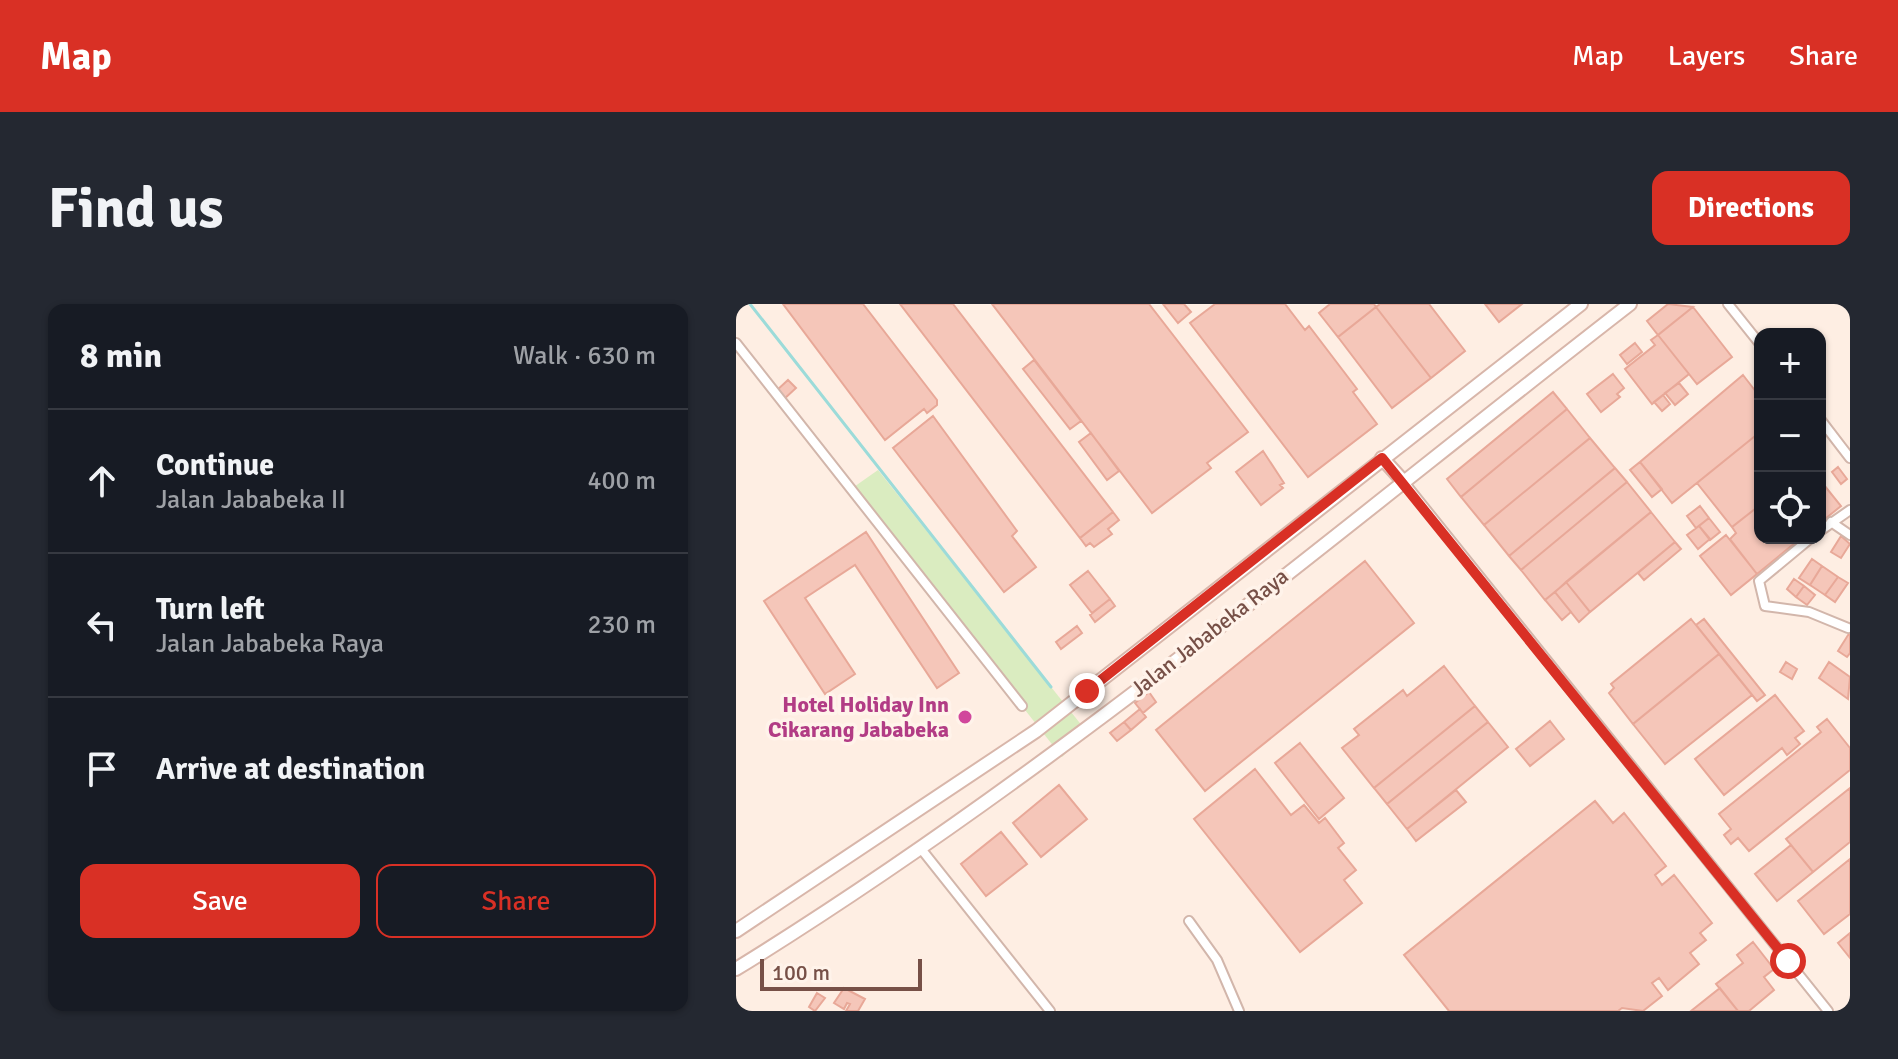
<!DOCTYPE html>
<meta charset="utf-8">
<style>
:root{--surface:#171b24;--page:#242831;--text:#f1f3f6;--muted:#9ea1a6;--line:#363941;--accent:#d93025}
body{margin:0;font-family:Signika,sans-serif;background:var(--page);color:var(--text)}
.controls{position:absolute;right:24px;top:24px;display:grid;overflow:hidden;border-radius:16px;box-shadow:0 2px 6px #0004}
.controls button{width:72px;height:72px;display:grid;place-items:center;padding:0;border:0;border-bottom:2px solid var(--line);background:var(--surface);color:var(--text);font:40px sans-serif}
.scale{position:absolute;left:24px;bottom:20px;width:162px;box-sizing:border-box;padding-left:8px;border:4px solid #775047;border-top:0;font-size:22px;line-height:28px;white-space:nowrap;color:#775047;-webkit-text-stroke:6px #fff3ea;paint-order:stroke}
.stop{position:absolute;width:24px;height:24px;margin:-18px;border:6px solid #d93025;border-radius:50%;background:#fff}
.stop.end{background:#d93025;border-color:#fff;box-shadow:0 2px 8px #0008}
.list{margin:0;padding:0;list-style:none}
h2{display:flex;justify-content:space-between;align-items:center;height:104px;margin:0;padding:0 32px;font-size:34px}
h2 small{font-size:26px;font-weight:400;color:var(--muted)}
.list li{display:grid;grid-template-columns:52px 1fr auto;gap:24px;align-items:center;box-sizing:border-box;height:144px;padding:0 32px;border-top:2px solid var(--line)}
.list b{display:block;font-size:30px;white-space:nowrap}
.list p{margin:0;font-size:26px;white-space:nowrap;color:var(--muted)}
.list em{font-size:26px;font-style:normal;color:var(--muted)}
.actions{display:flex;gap:16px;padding:24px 32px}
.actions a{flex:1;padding:18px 0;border:2px solid var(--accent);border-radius:16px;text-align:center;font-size:28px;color:var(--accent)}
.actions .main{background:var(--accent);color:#fff}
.icon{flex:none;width:44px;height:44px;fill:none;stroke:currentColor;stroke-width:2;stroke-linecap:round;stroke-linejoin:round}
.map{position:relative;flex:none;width:1114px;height:707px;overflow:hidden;border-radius:16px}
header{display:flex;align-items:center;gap:48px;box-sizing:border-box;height:112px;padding:0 40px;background:var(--accent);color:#fff}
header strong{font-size:38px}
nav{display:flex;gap:44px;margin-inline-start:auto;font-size:28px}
.intro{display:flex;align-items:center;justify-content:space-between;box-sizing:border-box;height:192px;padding:0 48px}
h1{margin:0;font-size:56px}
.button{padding:20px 36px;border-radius:16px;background:var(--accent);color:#fff;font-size:28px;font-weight:700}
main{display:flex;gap:48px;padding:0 48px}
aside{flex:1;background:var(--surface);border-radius:16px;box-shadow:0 2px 6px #0004}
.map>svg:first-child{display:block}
.green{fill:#daecc0}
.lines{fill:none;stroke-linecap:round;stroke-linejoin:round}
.stream{stroke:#9cdbd9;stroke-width:3}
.building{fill:#f5c6b9;stroke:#e8a898;stroke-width:2}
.minor-casing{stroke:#d2b6ab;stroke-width:12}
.secondary-casing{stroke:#d8b6aa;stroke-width:16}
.minor{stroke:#fff;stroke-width:8}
.secondary{stroke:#fff;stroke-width:12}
.route{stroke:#d93025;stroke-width:10}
.hotel-dot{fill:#d1479c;stroke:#fff3ea;stroke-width:3}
.labels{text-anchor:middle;stroke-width:7;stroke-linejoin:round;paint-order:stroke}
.street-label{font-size:22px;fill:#775047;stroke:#fff3ea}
.hotel-label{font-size:22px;font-weight:bold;fill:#b23c85;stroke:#fff3ea;text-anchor:end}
</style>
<header>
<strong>Map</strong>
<nav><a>Map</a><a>Layers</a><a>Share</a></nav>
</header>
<div class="intro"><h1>Find us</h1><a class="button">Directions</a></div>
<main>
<aside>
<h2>8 min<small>Walk · 630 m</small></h2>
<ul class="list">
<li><svg class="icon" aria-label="ahead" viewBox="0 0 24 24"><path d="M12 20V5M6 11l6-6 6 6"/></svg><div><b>Continue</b><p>Jalan Jababeka II</p></div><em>400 m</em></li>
<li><svg class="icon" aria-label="left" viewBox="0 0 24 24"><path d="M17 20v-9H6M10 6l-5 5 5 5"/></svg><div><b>Turn left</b><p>Jalan Jababeka Raya</p></div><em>230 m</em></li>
<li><svg class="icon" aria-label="arrive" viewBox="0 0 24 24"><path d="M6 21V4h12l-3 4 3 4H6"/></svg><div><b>Arrive at destination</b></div></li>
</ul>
<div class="actions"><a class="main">Save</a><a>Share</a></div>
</aside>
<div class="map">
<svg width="1114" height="707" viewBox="0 0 1114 707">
<rect width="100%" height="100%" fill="#feeee3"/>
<!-- green -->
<path class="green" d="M 142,166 L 351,428 L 326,453 L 115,185 Z"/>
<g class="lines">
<!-- stream -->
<path class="stream" d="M 14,0 L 315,383"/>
</g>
<!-- building -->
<path class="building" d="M 47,0 L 127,0 L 201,96 L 201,101 L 191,109 L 188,105 L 149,136 Z
M 164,0 L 217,0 L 377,208 L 344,234 Z
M 256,0 L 413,0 L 512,128 L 471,159 L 475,164 L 416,209 Z
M 427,0 L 448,0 L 455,8 L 442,19 Z
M 479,0 L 549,0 L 569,26 L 573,22 L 621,85 L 617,88 L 641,120 L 572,173 L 454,19 Z
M 594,0 L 638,0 L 640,3 L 602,33 L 583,9 Z
M 644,0 L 693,0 L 729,47 L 695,74 L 640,3 Z
M 749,0 L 786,0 L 763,18 Z
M 932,0 L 957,3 L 922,31 L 911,17 Z
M 640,3 L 695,74 L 656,104 L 602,33 Z
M 957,3 L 996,53 L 961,80 L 922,31 Z
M 922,31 L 953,70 L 916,100 L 889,65 L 919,41 L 915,36 Z
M 899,39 L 906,48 L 891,60 L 884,51 Z
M 298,56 L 345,117 L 334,125 L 287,65 Z
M 877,70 L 888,84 L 881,90 L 884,93 L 865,108 L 851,90 Z
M 1007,71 L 1024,93 L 1024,128 L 936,199 L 904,158 Z
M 52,76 L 60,84 L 47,96 L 40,87 Z
M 943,79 L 952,90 L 939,101 L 929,89 Z
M 817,88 L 831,105 L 725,193 L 711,175 Z
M 927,91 L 934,100 L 926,107 L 918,98 Z
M 831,105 L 854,134 L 748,221 L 725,193 Z
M 197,112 L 281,227 L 276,232 L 300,263 L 268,288 L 157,144 Z
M 1024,128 L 1024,201 L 996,223 L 961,179 Z
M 355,129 L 383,167 L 371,176 L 343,138 Z
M 854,134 L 879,164 L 773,252 L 748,221 Z
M 527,147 L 548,179 L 544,181 L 547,184 L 525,201 L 500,168 Z
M 904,158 L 926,185 L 916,193 L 894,166 Z
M 1102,163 L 1111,175 L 1105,180 L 1096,168 Z
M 879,164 L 891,178 L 785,266 L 773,252 Z
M 1084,176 L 1105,202 L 1084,219 Z
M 891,178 L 915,208 L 809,296 L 785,266 Z
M 1024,201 L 1024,234 L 1065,234 L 1021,270 L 994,235 L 1000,229 L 996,223 Z
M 964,202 L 973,214 L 960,224 L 951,212 Z
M 377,208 L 383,216 L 372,225 L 376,230 L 358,243 L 354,239 L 350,242 L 344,234 Z
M 915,208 L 939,238 L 854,308 L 830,278 Z
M 973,214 L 984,228 L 974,236 L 963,222 Z
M 963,222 L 974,235 L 962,245 L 951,231 Z
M 130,228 L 223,369 L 201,384 L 119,261 L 69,294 L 119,370 L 89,390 L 28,297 Z
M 990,231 L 1021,270 L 995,291 L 964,252 Z
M 1105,232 L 1114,240 L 1105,254 L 1095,248 Z
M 939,238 L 945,245 L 908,276 L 902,269 Z
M 1076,255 L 1086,262 L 1074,281 L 1063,274 Z
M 629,257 L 678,319 L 469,487 L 420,426 Z
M 1086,262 L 1102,273 L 1089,291 L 1074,281 Z
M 352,267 L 374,295 L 356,309 L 334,281 Z
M 1102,273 L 1112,279 L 1099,298 L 1089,291 Z
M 1058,275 L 1068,282 L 1060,293 L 1051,285 Z
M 830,278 L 854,308 L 843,318 L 819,288 Z
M 1068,282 L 1079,291 L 1071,301 L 1060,293 Z
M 819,288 L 835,308 L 826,316 L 809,296 Z
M 374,295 L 379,302 L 359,318 L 354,311 Z
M 955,315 L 983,350 L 897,420 L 873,389 L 878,384 L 875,380 Z
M 968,315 L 1029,391 L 1021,397 L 960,321 Z
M 341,322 L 346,329 L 325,345 L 320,338 Z
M 1114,328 L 1114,349 L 1111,353 L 1102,347 Z
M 983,350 L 1016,391 L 929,460 L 897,420 Z
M 1050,358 L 1061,365 L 1056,375 L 1044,368 Z
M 1093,358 L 1114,373 L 1112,395 L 1083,374 Z
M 708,362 L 739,402 L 638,484 L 606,444 L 623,431 L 618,425 L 667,386 L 671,392 Z
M 413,388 L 420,398 L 407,409 L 399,399 Z
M 1039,391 L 1068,427 L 1059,434 L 1064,440 L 1051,451 L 1046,444 L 988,491 L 959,455 Z
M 739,402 L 752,418 L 651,500 L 638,484 Z
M 404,405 L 410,413 L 395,426 L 388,418 Z
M 1091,415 L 1114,444 L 1114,466 L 1013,547 L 1002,534 L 995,540 L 988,531 L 995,525 L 983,510 L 1085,428 L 1081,423 Z
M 814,417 L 828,435 L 794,462 L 780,445 Z
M 388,418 L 395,426 L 381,437 L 374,429 Z
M 752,418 L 772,443 L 671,525 L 651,500 Z
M 564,439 L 608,494 L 583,515 L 539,459 Z
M 519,465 L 555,511 L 568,501 L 583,519 L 589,514 L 608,539 L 602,544 L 620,566 L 608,576 L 626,599 L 564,648 L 458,515 Z
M 323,481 L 351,515 L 305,553 L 277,519 Z
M 1114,484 L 1114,538 L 1077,568 L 1050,535 Z
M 720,486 L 730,498 L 680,537 L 671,525 Z
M 859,497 L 877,519 L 888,509 L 930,562 L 919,571 L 926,581 L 938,571 L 976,619 L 964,629 L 970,636 L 954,649 L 963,660 L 932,686 L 923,674 L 916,679 L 926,692 L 907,707 L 886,704 L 882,707 L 713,707 L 668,651 Z
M 265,528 L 291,560 L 250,592 L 225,560 Z
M 1055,541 L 1077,568 L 1041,597 L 1019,570 Z
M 1114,555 L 1114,610 L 1088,630 L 1062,597 Z
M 1114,629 L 1114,654 L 1102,639 Z
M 1017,638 L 1038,665 L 1028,673 L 1038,686 L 1013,707 L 1002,707 L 980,680 L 1007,659 L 1001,651 Z
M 108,684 L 129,695 L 122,707 L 110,707 L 114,700 L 111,699 L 108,705 L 98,699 Z
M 984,684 L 1002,707 L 955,707 Z
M 81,689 L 89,694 L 79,707 L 73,703 Z"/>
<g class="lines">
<!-- minor casing -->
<g class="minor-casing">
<path id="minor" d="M 992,0 L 1024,40
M 0,39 L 286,402
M 1084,115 L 1114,154
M 667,177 L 1092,707
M 1095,218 L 1114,231
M 1084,227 L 1114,206
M 1075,234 L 1023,277 L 1029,302 L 1073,308 L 1112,324
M 186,546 L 314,707
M 453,617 L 481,656 L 503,707"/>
</g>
<!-- secondary casing -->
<g class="secondary-casing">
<path id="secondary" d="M 646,154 L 667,177
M 0,627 L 300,427 L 845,0
M 0,665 C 316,470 600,228 894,0"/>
</g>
<!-- minor -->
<use href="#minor" class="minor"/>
<!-- secondary -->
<use href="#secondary" class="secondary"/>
</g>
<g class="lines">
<!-- route -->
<path class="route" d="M 351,387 L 646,154 L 1052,657"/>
</g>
<!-- markers -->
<circle class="hotel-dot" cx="229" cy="413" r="8"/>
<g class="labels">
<!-- street labels -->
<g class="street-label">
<text transform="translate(473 328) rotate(-38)" y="8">Jalan Jababeka Raya</text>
</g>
<!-- hotel labels -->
<g class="hotel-label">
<text x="213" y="408">Hotel Holiday Inn<tspan x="213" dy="25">Cikarang Jababeka</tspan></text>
</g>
</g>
</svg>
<div class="controls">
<button>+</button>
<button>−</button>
<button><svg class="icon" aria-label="locate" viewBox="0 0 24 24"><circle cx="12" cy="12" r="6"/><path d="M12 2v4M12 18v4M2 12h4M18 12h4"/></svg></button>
</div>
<div class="scale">100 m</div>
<div class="stop" style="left:1052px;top:657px"></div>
<div class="stop end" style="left:351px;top:387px"></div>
</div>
</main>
